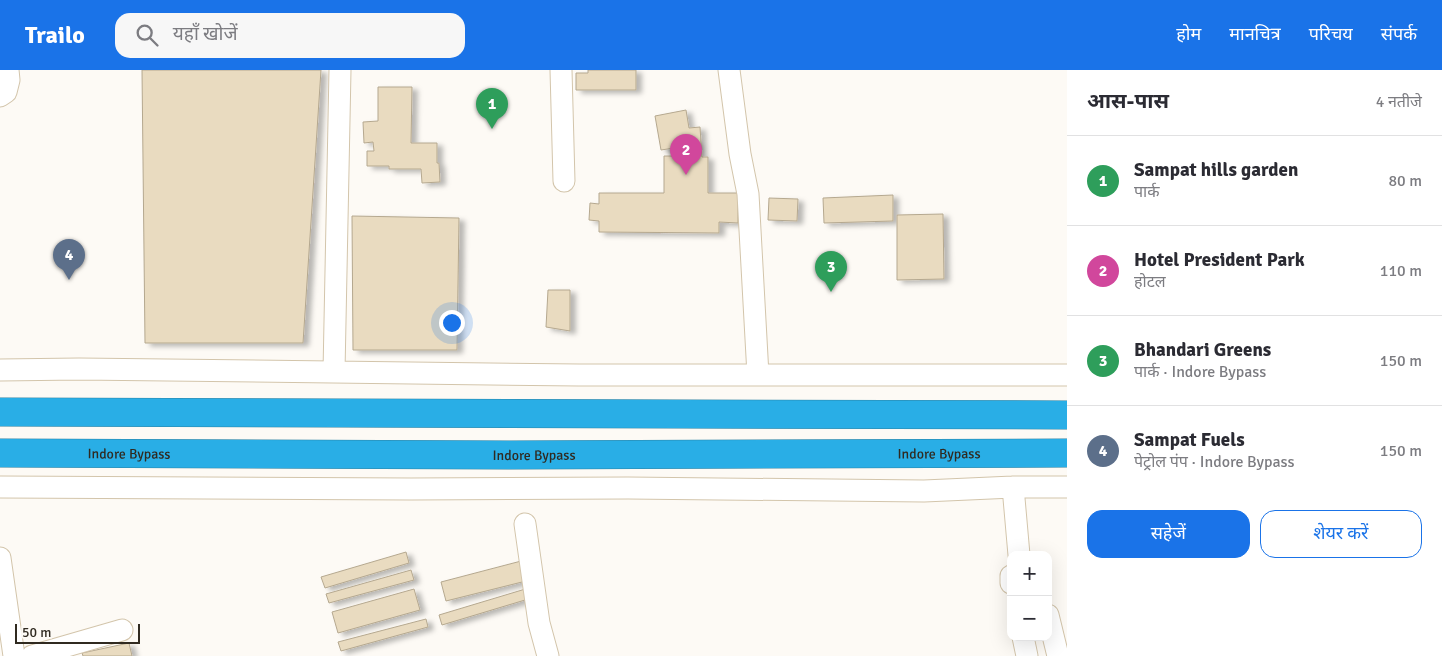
<!DOCTYPE html>
<html lang="hi">
<meta charset="utf-8">
<style>
:root{--surface:#fff;--page:#f7f7f7;--text:#2b2b33;--muted:#7c7c81;--line:#e1e1e2;--accent:#1a73e8}
body{margin:0;font-family:Signika,"Noto Sans Devanagari",sans-serif;background:var(--page);color:var(--text)}
.controls{position:absolute;right:15px;bottom:15px;display:grid;overflow:hidden;border-radius:10px;box-shadow:0 5px 20px #0002}
.controls button{width:45px;height:45px;display:grid;place-items:center;padding:0;border:0;border-bottom:1px solid var(--line);background:var(--surface);color:var(--text);font:25px sans-serif}
.scale{position:absolute;left:15px;bottom:12px;width:125px;box-sizing:border-box;padding-left:5px;border:2px solid #302a20;border-top:0;font-size:14px;line-height:18px;white-space:nowrap;color:#302a20;-webkit-text-stroke:4px #fdfaf5;paint-order:stroke}
.you{position:absolute;left:451px;top:252px;width:18px;height:18px;margin:-12px;border:4px solid #fff;border-radius:50%;background:#1a73e8;box-shadow:0 0 0 8px #1a73e833}
.badge{display:grid;place-items:center;width:32px;height:32px;border-radius:50%;background:var(--accent);color:#fff;font-size:16px;font-weight:700}
.pin{position:absolute;translate:-50% -41px;filter:drop-shadow(0 1px 2px #0008)}
.pin::after{content:'';position:absolute;top:26px;width:18px;height:15px;background:inherit;clip-path:polygon(0 0,100% 0,50% 100%)}
.list{margin:0;padding:0;list-style:none}
h2{display:flex;justify-content:space-between;align-items:center;height:65px;margin:0;padding:0 20px;font-size:21px}
h2 small{font-size:16px;font-weight:400;color:var(--muted)}
.list li{display:grid;grid-template-columns:32px 1fr auto;gap:15px;align-items:center;box-sizing:border-box;height:90px;padding:0 20px;border-top:1px solid var(--line)}
.list b{display:block;font-size:19px;white-space:nowrap}
.list p{margin:0;font-size:16px;white-space:nowrap;color:var(--muted)}
.list em{font-size:16px;font-style:normal;color:var(--muted)}
.actions{display:flex;gap:10px;padding:15px 20px}
.actions a{flex:1;padding:11px 0;border:1px solid var(--accent);border-radius:15px;text-align:center;font-size:18px;color:var(--accent)}
.actions .main{background:var(--accent);color:#fff}
.icon{flex:none;width:28px;height:28px;fill:none;stroke:currentColor;stroke-width:2;stroke-linecap:round;stroke-linejoin:round}
.map{position:relative;flex:none;width:1067px;height:586px;overflow:hidden}
header{display:flex;align-items:center;gap:30px;box-sizing:border-box;height:70px;padding:0 25px;background:var(--accent);color:#fff}
header strong{font-size:24px}
nav{display:flex;gap:28px;margin-inline-start:auto;font-size:18px}
.search{width:350px;height:45px;background:var(--page);display:flex;align-items:center;gap:12px;box-sizing:border-box;padding:0 18px;border-radius:15px;color:var(--muted);font-size:19px}
main{display:flex}
aside{flex:1;background:var(--surface)}
.map>svg:first-child{display:block}
.building{fill:#e9dbc0;stroke:#b5a88f;filter:url(#shadow)}
.lines{fill:none;stroke-linecap:round;stroke-linejoin:round}
.minor-casing{stroke:#d3c5ab;stroke-width:23}
.highway-casing{stroke:#2b80a1;stroke-width:29}
.minor{stroke:#fff;stroke-width:21}
.highway{stroke:#29aee6;stroke-width:28}
.labels{text-anchor:middle;stroke-width:5;stroke-linejoin:round;paint-order:stroke}
.street-label{font-size:14px;fill:#302a20;stroke:#fdfaf5}
</style>
<header>
<strong>Trailo</strong>
<div class="search"><svg class="icon" aria-label="search" viewBox="0 0 24 24"><circle cx="10" cy="10" r="6"/><path d="M15 15l6 6"/></svg>यहाँ खोजें</div>
<nav><a>होम</a><a>मानचित्र</a><a>परिचय</a><a>संपर्क</a></nav>
</header>
<main>
<div class="map">
<svg width="1067" height="586" viewBox="0 0 1067 586">
<defs>
<filter id="shadow"><feDropShadow dx="5.5" dy="3" stdDeviation="2.5" flood-color="#0004"/></filter>
</defs>
<rect width="100%" height="100%" fill="#fdfaf5"/>
<!-- building -->
<path class="building" d="M 142,0 L 321,0 L 303,273 L 145,273 Z
M 588,0 L 636,0 L 636,20 L 576,20 L 576,3 L 588,3 Z
M 378,17 L 412,17 L 411,73 L 437,73 L 437,93 L 439,93 L 440,112 L 422,113 L 421,99 L 389,99 L 389,96 L 367,96 L 367,81 L 374,81 L 373,72 L 364,73 L 363,52 L 378,51 Z
M 686,40 L 689,58 L 700,57 L 702,87 L 708,87 L 708,123 L 738,123 L 738,153 L 719,152 L 719,163 L 599,162 L 599,151 L 589,150 L 590,133 L 599,134 L 599,123 L 664,123 L 664,86 L 675,86 L 674,78 L 661,80 L 655,46 Z
M 893,125 L 893,151 L 824,153 L 823,128 Z
M 769,128 L 798,129 L 797,151 L 768,150 Z
M 943,144 L 944,209 L 897,210 L 897,145 Z
M 352,146 L 459,148 L 457,280 L 353,280 Z
M 548,220 L 570,220 L 570,261 L 546,257 Z
M 406,482 L 409,493 L 325,518 L 321,507 Z
M 525,490 L 530,510 L 446,531 L 441,512 Z
M 411,500 L 414,510 L 329,533 L 326,524 Z
M 532,517 L 535,527 L 442,555 L 439,545 Z
M 414,519 L 420,540 L 338,563 L 332,542 Z
M 426,549 L 428,557 L 341,581 L 338,572 Z
M 129,573 L 132,586 L 83,586 L 82,583 Z"/>
<g class="lines">
<!-- minor casing -->
<g class="minor-casing">
<path id="minor" d="M 561,0 L 564,111
M 729,0 L 740,84 L 748,124 L 758,305
M 0,26 L 6,22 L 9,10 L 8,0
M 0,300 L 79,299 L 579,305 L 1067,305
M 334,302 L 340,0
M 0,417 L 411,419 L 628,418 L 924,421 L 1013,417 L 1067,417
M 1013,417 L 1019,485
M 525,454 L 539,553 L 548,586
M 0,488 L 14,586
M 1011,506 L 1011,513
M 1048,545 L 1058,586
M 1023,567 L 1027,586
M 32,586 L 122,560"/>
</g>
<!-- highway casing -->
<g class="highway-casing">
<g id="highway">
<path d="M 0,342 L 1067,345"/>
<path id="s1" d="M 0,383 L 509,385 L 1067,383"/>
</g>
</g>
<!-- minor -->
<use href="#minor" class="minor"/>
<!-- highway -->
<use href="#highway" class="highway"/>
</g>
<g class="labels">
<!-- street labels -->
<g class="street-label">
<text dy="5" stroke="none"><textPath href="#s1" startOffset="939">Indore Bypass</textPath></text>
<text dy="5" stroke="none"><textPath href="#s1" startOffset="129">Indore Bypass</textPath></text>
<text dy="5" stroke="none"><textPath href="#s1" startOffset="534">Indore Bypass</textPath></text>
</g>
</g>
</svg>
<div class="controls">
<button>+</button>
<button>−</button>
</div>
<div class="scale">50 m</div>
<div class="you"></div>
<div class="pin badge" style="left:492px;top:59px;background:#2e9e5b">1</div>
<div class="pin badge" style="left:686px;top:105px;background:#d1479c">2</div>
<div class="pin badge" style="left:831px;top:222px;background:#2e9e5b">3</div>
<div class="pin badge" style="left:69px;top:210px;background:#5c6f8a">4</div>
</div>
<aside>
<h2>आस-पास<small>4 नतीजे</small></h2>
<ul class="list">
<li><span class="badge" style="background:#2e9e5b">1</span><div><b>Sampat hills garden</b><p>पार्क</p></div><em>80 m</em></li>
<li><span class="badge" style="background:#d1479c">2</span><div><b>Hotel President Park</b><p>होटल</p></div><em>110 m</em></li>
<li><span class="badge" style="background:#2e9e5b">3</span><div><b>Bhandari Greens</b><p>पार्क · Indore Bypass</p></div><em>150 m</em></li>
<li><span class="badge" style="background:#5c6f8a">4</span><div><b>Sampat Fuels</b><p>पेट्रोल पंप · Indore Bypass</p></div><em>150 m</em></li>
</ul>
<div class="actions"><a class="main">सहेजें</a><a>शेयर करें</a></div>
</aside>
</main>
